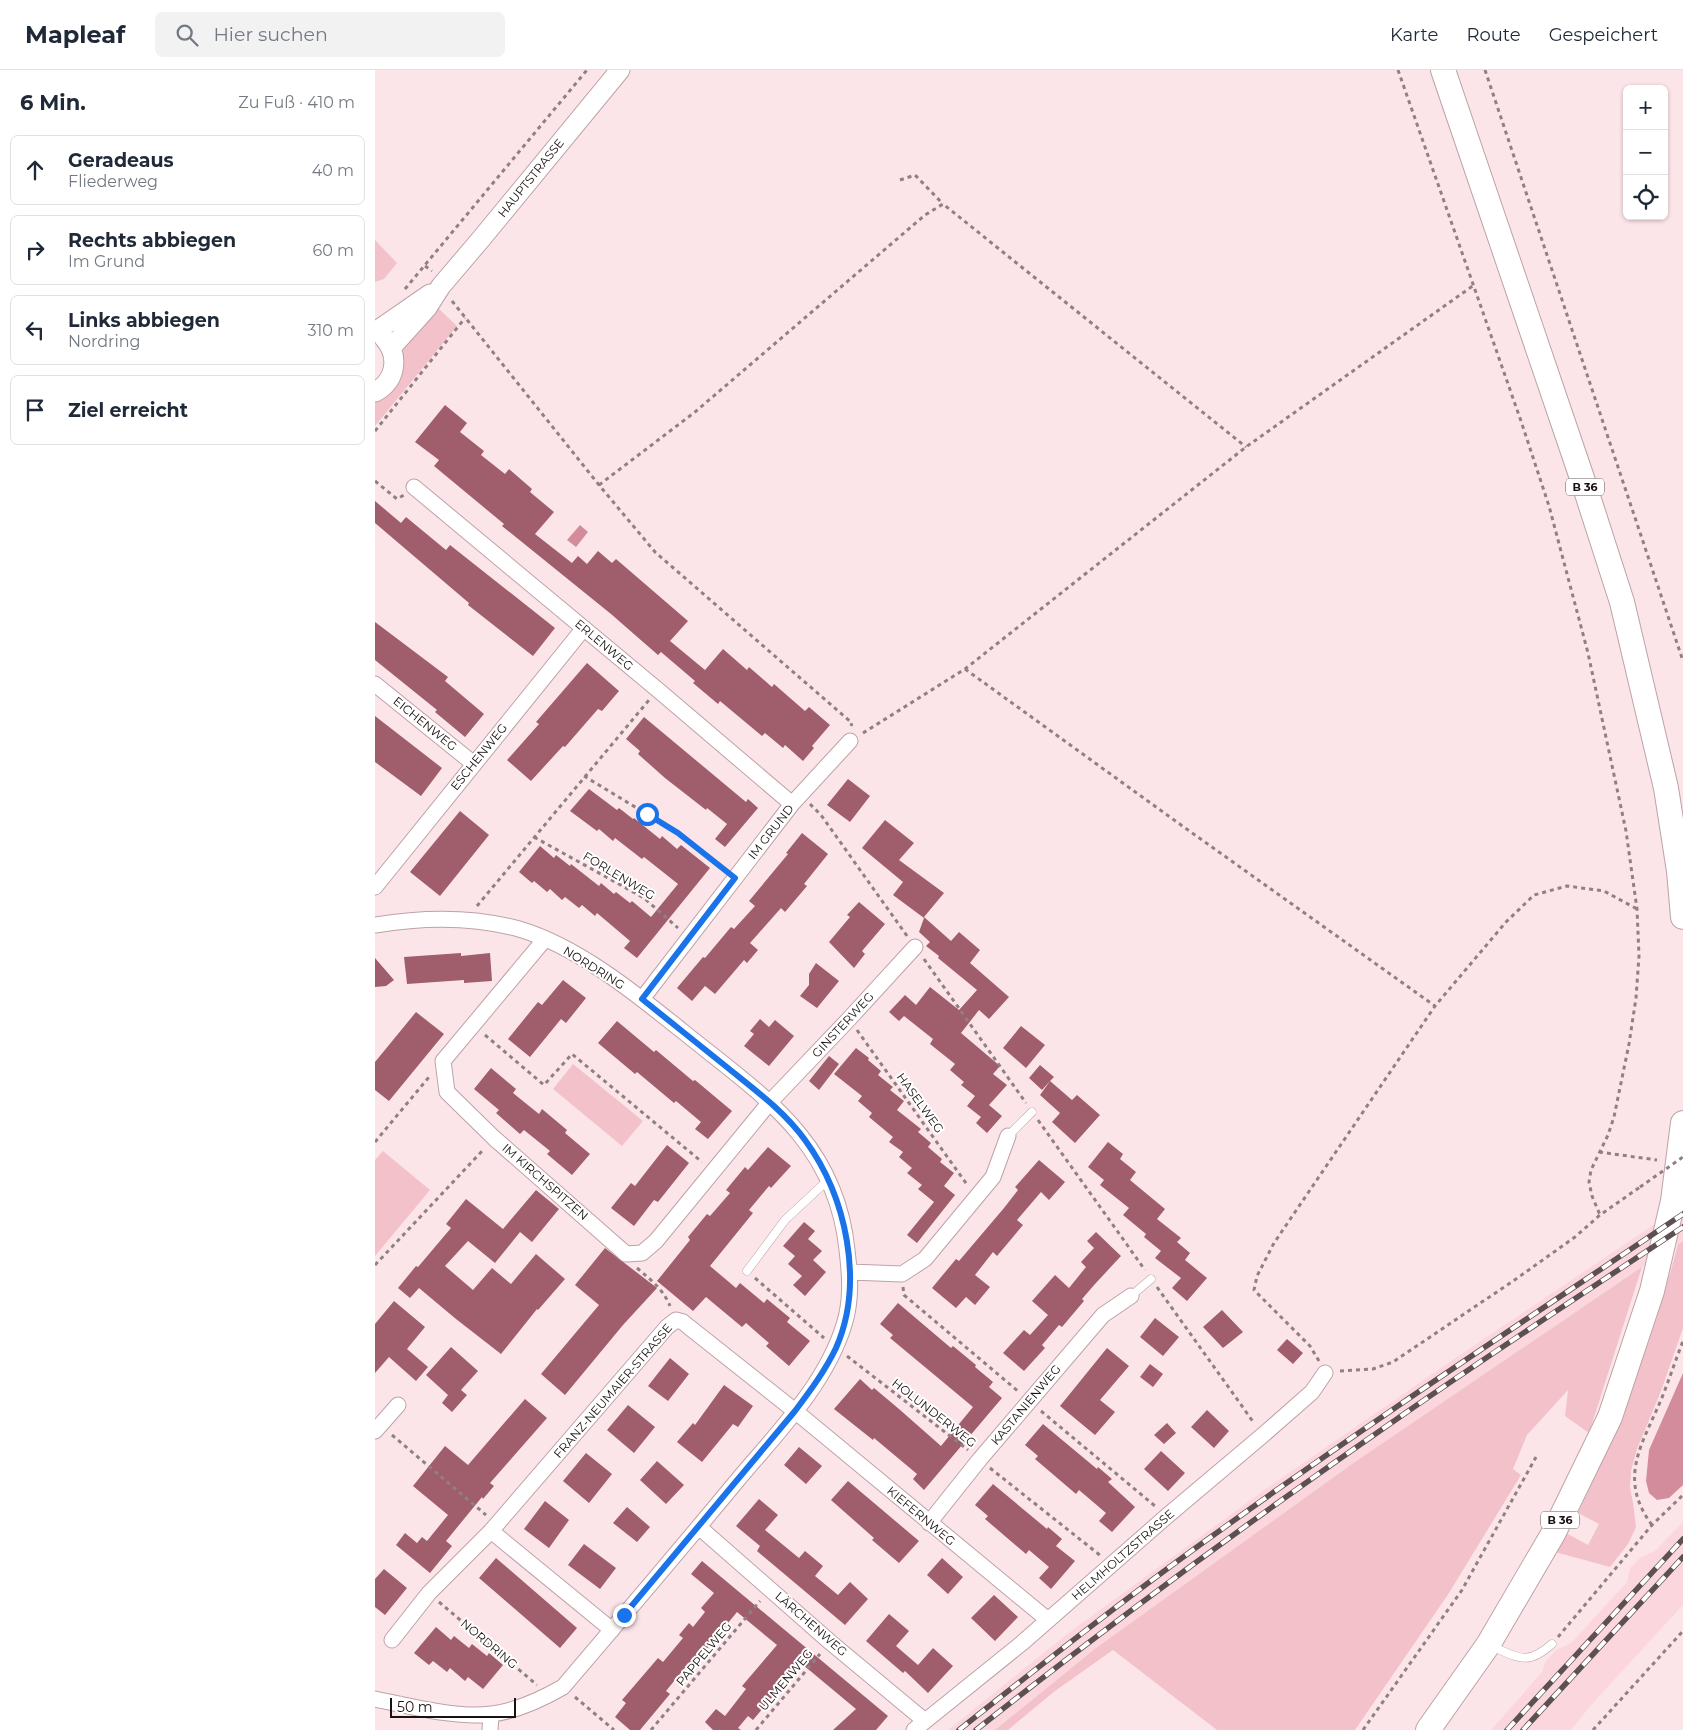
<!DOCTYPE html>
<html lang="de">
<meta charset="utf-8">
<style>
:root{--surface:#fff;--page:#f2f2f3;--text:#1f2937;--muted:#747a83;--line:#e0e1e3}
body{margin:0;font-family:Montserrat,sans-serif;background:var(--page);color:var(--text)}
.controls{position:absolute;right:15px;top:15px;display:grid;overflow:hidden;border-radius:8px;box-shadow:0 1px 4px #0004}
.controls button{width:45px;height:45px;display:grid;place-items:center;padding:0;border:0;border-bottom:1px solid var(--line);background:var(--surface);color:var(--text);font:25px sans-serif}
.scale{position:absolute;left:15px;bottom:12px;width:126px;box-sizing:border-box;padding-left:5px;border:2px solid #1a1112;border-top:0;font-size:14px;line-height:18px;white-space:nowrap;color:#1a1112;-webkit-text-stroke:4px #fff;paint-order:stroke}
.stop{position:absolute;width:15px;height:15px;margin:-11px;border:4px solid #1a73e8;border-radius:50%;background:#fff}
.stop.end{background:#1a73e8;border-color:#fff;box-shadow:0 1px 5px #0008}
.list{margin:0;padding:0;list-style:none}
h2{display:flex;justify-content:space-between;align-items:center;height:65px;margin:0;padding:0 20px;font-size:21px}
h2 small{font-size:16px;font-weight:400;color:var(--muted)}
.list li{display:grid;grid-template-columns:32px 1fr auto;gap:15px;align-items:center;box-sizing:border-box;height:70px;margin:0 10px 10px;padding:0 10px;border:1px solid var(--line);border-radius:8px}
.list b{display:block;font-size:19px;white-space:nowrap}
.list p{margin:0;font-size:16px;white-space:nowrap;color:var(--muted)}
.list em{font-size:16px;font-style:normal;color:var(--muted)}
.icon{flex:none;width:28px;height:28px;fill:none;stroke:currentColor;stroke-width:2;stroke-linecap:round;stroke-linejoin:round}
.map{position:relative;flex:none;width:1308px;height:1660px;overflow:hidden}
header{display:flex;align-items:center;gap:30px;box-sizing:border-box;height:70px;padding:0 25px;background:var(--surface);border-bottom:1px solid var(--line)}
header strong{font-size:24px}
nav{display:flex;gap:28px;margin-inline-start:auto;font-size:18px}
.search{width:350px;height:45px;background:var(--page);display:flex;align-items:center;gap:12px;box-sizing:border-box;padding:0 18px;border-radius:8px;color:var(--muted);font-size:19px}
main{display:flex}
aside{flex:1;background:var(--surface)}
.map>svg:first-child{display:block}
.built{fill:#fbd7dd}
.green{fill:#f3c1ca}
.water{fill:#d38c9b}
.building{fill:#a05d6c}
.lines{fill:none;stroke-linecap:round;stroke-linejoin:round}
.service-casing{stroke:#bda2a7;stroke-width:9}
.minor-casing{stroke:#bda2a7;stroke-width:17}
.tertiary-casing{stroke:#bda2a7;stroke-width:21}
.primary-casing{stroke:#bda2a7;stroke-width:26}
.path{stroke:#908082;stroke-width:3;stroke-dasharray:4 4;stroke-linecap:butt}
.service{stroke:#fff;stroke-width:8}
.minor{stroke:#fff;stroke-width:15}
.tertiary{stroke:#fff;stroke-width:19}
.primary{stroke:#fff;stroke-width:24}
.rail-casing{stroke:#5d5052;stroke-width:5.5}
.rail{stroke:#fff;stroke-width:4;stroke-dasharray:11;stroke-linecap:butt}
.path-bridge{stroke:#908082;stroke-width:3;stroke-dasharray:4 4;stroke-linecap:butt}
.route{stroke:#1a73e8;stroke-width:6}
.labels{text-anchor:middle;stroke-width:4;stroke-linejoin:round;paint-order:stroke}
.shield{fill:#fff;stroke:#5f5859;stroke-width:1}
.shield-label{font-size:11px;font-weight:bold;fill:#1a1112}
.street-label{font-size:12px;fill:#1a1112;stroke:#fff}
</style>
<header>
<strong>Mapleaf</strong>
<div class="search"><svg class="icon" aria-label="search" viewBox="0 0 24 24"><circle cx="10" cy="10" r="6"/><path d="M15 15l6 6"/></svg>Hier suchen</div>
<nav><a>Karte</a><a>Route</a><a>Gespeichert</a></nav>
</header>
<main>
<aside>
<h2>6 Min.<small>Zu Fuß · 410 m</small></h2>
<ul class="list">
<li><svg class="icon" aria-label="ahead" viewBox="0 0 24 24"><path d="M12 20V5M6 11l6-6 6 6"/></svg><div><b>Geradeaus</b><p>Fliederweg</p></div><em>40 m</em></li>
<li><svg class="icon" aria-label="right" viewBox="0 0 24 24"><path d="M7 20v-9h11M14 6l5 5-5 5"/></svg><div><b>Rechts abbiegen</b><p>Im Grund</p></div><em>60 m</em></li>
<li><svg class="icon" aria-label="left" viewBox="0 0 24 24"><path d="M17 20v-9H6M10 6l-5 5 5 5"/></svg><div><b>Links abbiegen</b><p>Nordring</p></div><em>310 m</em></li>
<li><svg class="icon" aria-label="arrive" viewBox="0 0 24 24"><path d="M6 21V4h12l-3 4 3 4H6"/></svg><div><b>Ziel erreicht</b></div></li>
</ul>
</aside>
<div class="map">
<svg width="1308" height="1660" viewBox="0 0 1308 1660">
<rect width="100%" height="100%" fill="#fce5e9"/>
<!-- built -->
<path class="built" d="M 1308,1135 L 1308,1170 L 977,1394 L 721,1578 L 620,1660 L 573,1660 L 692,1564 L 892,1418 L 1076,1291 Z
M 1308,1452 L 1308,1535 L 1217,1634 L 1196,1660 L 1116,1660 L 1167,1602 L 1171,1591 L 1181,1580 L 1196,1573 L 1252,1512 L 1255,1498 L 1266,1487 L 1280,1481 Z"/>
<!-- green -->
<path class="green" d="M 0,170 L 22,193 L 9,209 L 0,212 Z
M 62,237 L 82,256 L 0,356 L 0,326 L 26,276 Z
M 198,994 L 268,1051 L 247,1076 L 178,1019 Z
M 8,1081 L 55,1120 L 0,1186 L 0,1090 Z
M 1308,1171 L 1308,1258 L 1286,1321 L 1262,1379 L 1256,1401 L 1255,1417 L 1258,1433 L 1261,1457 L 1253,1474 L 1235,1497 L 1180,1482 L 1190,1465 L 1193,1464 L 1213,1475 L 1224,1454 L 1203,1443 C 1244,1357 1279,1267 1303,1174 Z
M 1267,1197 L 1214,1363 L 1190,1346 L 1193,1320 L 1152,1365 L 1138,1399 L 1146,1405 L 1074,1523 L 980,1660 L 842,1660 L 738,1580 L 680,1621 L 633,1660 L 620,1660 L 721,1578 L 977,1394 Z"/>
<!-- water -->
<path class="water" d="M 205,455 L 213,462 L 201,477 L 192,470 Z
M 1308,1303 L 1308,1415 L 1294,1428 L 1282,1430 L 1274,1423 L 1271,1411 L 1274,1380 Z"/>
<!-- building -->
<path class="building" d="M 70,335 L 92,353 L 85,362 L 109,381 L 106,385 L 130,404 L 134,399 L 157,419 L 155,422 L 179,442 L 160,464 L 197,493 L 203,486 L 212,494 L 223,481 L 237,493 L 241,489 L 313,551 L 295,571 L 330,600 L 348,579 L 372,600 L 374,597 L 397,617 L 399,614 L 430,641 L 434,637 L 455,655 L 437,676 L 439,678 L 428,691 L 410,675 L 408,678 L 390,663 L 387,666 L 345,631 L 343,634 L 318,613 L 320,611 L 286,582 L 283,585 L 236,544 L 127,456 L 129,454 L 59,396 L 64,390 L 40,372 Z
M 0,431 L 26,453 L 31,447 L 71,480 L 75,475 L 180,558 L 158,586 L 93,535 L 94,533 L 0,453 Z
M 0,552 L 73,607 L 70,611 L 109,644 L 90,667 L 60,642 L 62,640 L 0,590 Z
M 212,593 L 244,621 L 227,641 L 223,639 L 190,677 L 188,676 L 156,711 L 132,690 L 164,654 L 161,652 Z
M 0,646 L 67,698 L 46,726 L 0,692 Z
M 269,647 L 371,732 L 373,729 L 383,738 L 350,777 L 340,769 L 352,754 L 332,738 L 331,740 L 290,708 L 263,684 L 265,681 L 251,669 Z
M 473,709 L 495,726 L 475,752 L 452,735 Z
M 214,719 L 242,740 L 244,738 L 258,749 L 259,748 L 285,769 L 287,766 L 302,779 L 306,775 L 335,798 L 262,888 L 249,878 L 255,871 L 222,843 L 220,846 L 207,835 L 204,838 L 190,827 L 187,830 L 175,819 L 172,822 L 159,811 L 157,813 L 144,802 L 165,776 L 179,788 L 181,785 L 195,796 L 196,794 L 224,816 L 226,813 L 239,824 L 241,822 L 255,833 L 257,831 L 276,847 L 303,814 L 269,787 L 267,789 L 240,768 L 238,771 L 224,759 L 222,761 L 195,741 Z
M 85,741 L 114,765 L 65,826 L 35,802 Z
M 510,750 L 539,773 L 524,790 L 569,823 L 549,847 L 576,871 L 584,862 L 605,880 L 595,893 L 634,927 L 614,949 L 604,940 L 586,963 L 625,996 L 618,1004 L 632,1015 L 614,1035 L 627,1046 L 612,1063 L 601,1053 L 606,1047 L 592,1036 L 600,1026 L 586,1015 L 589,1012 L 575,1000 L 580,994 L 555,974 L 558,969 L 529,946 L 524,951 L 514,942 L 530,925 L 541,935 L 555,917 L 584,940 L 602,920 L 563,888 L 564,886 L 551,876 L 555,872 L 544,862 L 549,848 L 518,825 L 528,812 L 487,778 Z
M 427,763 L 453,784 L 429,814 L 432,816 L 410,842 L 406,838 L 375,873 L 383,880 L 372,893 L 369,890 L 340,924 L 330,916 L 317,931 L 302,918 L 328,887 L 330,888 L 356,857 L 359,859 L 380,836 L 374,831 L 413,784 L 411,783 Z
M 484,832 L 510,854 L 487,881 L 490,884 L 479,898 L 454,872 L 475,847 L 472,845 Z
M 86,883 L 86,886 L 115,883 L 117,911 L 89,913 L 89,910 L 32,914 L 29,887 Z
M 0,888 L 19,910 L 11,916 L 0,917 Z
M 441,893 L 464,911 L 442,938 L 425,926 L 434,915 L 434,904 Z
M 188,910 L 211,928 L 191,953 L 186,949 L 155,987 L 133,969 L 163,932 L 167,935 Z
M 41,942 L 69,964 L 14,1031 L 0,1020 L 0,992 Z
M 385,949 L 394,957 L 400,950 L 419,966 L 394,996 L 369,976 L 379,964 L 375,961 Z
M 242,951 L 279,982 L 281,980 L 318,1011 L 320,1010 L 357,1041 L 333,1069 L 320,1059 L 326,1052 L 301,1031 L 299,1033 L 262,1002 L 260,1004 L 223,973 Z
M 646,956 L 670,975 L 651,998 L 628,978 Z
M 481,978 L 494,988 L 493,990 L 506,1001 L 503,1005 L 518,1017 L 515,1020 L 529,1031 L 522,1040 L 546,1059 L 543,1062 L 556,1073 L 553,1077 L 567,1089 L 565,1092 L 579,1103 L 569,1116 L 580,1125 L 542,1173 L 532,1165 L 559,1132 L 543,1119 L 547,1115 L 532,1103 L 537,1098 L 524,1087 L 528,1082 L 514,1072 L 518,1067 L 494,1047 L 497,1043 L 483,1031 L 487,1026 L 459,1004 Z
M 454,986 L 464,994 L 444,1020 L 434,1011 Z
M 665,995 L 679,1007 L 675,1011 L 697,1030 L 702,1025 L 725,1045 L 700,1073 L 677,1052 L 685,1043 L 665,1025 L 675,1011 L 667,1020 L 654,1008 Z
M 116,998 L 141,1019 L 138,1023 L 164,1044 L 167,1039 L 192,1060 L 190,1063 L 215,1084 L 197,1105 L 172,1084 L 175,1081 L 149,1060 L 145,1064 L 121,1043 L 124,1040 L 99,1019 Z
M 733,1072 L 748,1084 L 745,1089 L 761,1102 L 755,1110 L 790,1139 L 782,1149 L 806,1168 L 802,1172 L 815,1183 L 810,1190 L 832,1208 L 812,1231 L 797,1218 L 806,1208 L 780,1188 L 786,1181 L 769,1167 L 771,1164 L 748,1145 L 754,1138 L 725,1115 L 729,1110 L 713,1097 Z
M 292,1075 L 314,1093 L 283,1132 L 279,1130 L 259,1156 L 236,1138 L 256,1113 L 260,1116 Z
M 393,1077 L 416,1096 L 396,1118 L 394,1116 L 374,1140 L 378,1143 L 335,1196 L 361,1218 L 365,1213 L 389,1233 L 392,1229 L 415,1248 L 412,1252 L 435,1271 L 414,1296 L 391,1276 L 394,1273 L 371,1253 L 367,1257 L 331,1227 L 318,1241 L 282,1211 L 315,1170 L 313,1167 L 332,1144 L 335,1146 L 355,1123 L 351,1120 L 370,1097 L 373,1100 Z
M 664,1090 L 690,1112 L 674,1130 L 666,1122 L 642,1150 L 648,1155 L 622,1186 L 618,1182 L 600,1205 L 615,1217 L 600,1235 L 591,1227 L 581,1238 L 557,1218 L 581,1189 L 584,1191 L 629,1138 L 643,1120 L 640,1117 Z
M 161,1120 L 184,1139 L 157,1172 L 145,1162 L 120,1193 L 93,1171 L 70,1196 L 98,1220 L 117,1198 L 136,1214 L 161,1184 L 190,1209 L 163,1240 L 162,1239 L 126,1284 L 81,1249 L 44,1218 L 35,1228 L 23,1218 L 41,1196 L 43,1197 L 76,1158 L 71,1154 L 91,1129 L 128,1159 Z
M 429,1152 L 440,1161 L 433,1169 L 447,1181 L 438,1190 L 451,1202 L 430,1226 L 418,1215 L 427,1206 L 413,1194 L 420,1186 L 408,1176 Z
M 721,1162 L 746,1186 L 720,1214 L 707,1229 L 709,1231 L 687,1257 L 684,1255 L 667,1275 L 670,1278 L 649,1301 L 628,1283 L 649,1260 L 655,1265 L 673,1245 L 657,1231 L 680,1205 L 694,1218 L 711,1197 L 706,1192 L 719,1178 L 712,1171 Z
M 230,1178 L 282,1218 L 248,1255 L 190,1325 L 166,1304 L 224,1235 L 200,1215 Z
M 19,1231 L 50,1257 L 32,1279 L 53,1297 L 41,1311 L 14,1287 L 0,1303 L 0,1254 Z
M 523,1233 L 576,1278 L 578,1276 L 601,1295 L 600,1297 L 618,1312 L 614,1317 L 627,1328 L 549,1420 L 538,1409 L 542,1404 L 499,1368 L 498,1370 L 459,1339 L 485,1309 L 497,1320 L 499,1318 L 524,1339 L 566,1376 L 598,1337 L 515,1268 L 518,1265 L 505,1254 Z
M 847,1240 L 868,1262 L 848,1278 L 828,1257 Z
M 780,1248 L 804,1267 L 788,1286 L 765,1267 Z
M 912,1269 L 928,1283 L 918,1294 L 902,1280 Z
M 76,1277 L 103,1301 L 86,1320 L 92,1325 L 77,1342 L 67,1333 L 73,1325 L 51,1305 Z
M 732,1278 L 754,1296 L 725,1330 L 740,1342 L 720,1365 L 685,1336 Z
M 295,1288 L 314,1304 L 293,1331 L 273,1316 Z
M 775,1294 L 788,1304 L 778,1317 L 765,1307 Z
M 349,1315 L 378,1336 L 363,1357 L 358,1354 L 327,1392 L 302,1372 L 318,1353 L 320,1355 Z
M 150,1329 L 172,1348 L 115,1413 L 119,1416 L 108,1429 L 107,1427 L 71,1471 L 77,1476 L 55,1503 L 21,1475 L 30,1463 L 42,1473 L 47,1467 L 52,1471 L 73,1445 L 38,1416 L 70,1376 L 93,1395 Z
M 253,1335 L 280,1357 L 259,1383 L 232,1360 Z
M 832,1340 L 854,1361 L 839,1378 L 816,1357 Z
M 792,1353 L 801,1363 L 789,1374 L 779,1365 Z
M 668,1354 L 722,1399 L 723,1397 L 737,1409 L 733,1412 L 760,1437 L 737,1462 L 724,1451 L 731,1443 L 704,1420 L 701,1424 L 660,1389 L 663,1386 L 650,1375 Z
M 424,1377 L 447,1396 L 431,1414 L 409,1395 Z
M 786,1381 L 810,1403 L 793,1421 L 769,1399 Z
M 211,1383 L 237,1404 L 214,1433 L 188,1411 Z
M 282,1391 L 309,1415 L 291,1434 L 265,1410 Z
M 473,1411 L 544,1471 L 524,1493 L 497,1470 L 499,1468 L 456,1430 Z
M 618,1414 L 672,1459 L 673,1457 L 687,1469 L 681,1476 L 700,1491 L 676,1519 L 664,1508 L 674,1497 L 654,1480 L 651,1484 L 638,1473 L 610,1449 L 613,1446 L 600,1435 Z
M 384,1429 L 403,1445 L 390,1460 L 424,1488 L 430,1481 L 448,1496 L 440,1506 L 463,1525 L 475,1512 L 493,1529 L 470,1555 L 382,1481 L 385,1476 L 361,1456 Z
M 170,1431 L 194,1450 L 174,1478 L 149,1459 Z
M 252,1437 L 275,1457 L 262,1472 L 238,1453 Z
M 209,1474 L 241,1498 L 225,1519 L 193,1495 Z
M 121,1488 L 202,1558 L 185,1578 L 104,1508 Z
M 567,1488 L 588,1507 L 573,1524 L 552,1505 Z
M 327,1491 L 513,1646 L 501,1660 L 458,1660 L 481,1639 L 427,1594 L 426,1596 L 425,1594 L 378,1650 L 373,1646 L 363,1658 L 366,1660 L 338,1660 L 330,1652 L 341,1639 L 350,1646 L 371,1619 L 367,1616 L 402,1575 L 362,1542 L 317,1597 L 313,1594 L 291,1621 L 295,1624 L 265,1660 L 255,1660 L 240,1647 L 251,1633 L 247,1630 L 283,1588 L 288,1592 L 308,1568 L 304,1565 L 314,1553 L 318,1557 L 330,1542 L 326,1538 L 339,1523 L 316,1504 Z
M 9,1499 L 32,1518 L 10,1545 L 0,1537 L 0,1509 Z
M 619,1525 L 643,1547 L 620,1571 L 596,1548 Z
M 514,1544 L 534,1561 L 521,1576 L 543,1595 L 558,1578 L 578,1596 L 553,1623 L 530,1601 L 528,1603 L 491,1571 Z
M 61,1557 L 76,1570 L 79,1566 L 94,1578 L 97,1574 L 112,1586 L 114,1583 L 128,1595 L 108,1619 L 93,1607 L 90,1611 L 75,1598 L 72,1602 L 58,1591 L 54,1595 L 39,1583 Z"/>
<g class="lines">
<!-- service casing -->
<g class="service-casing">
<path id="service" d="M 633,1066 L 657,1042
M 372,1201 L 410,1150 L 453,1110
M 756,1226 L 776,1209
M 1116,1576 C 1144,1588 1152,1596 1177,1574"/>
</g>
<!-- minor casing -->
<g class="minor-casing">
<path id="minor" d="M 39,417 L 283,620 L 417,734
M 0,614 L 99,694
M 0,817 L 209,558
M 0,855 C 48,847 97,846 144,859 C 202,876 260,923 306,960 C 385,1024 461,1070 472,1180 C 475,1205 477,1230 469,1255 C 450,1316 401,1364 361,1412 C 304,1481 246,1549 188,1617 C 167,1629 142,1641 117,1644 C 83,1649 35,1636 0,1629
M 170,869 L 68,991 L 72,1022 L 119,1068 L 251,1184 L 267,1183 L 281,1171 L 395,1032 L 474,949 L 540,877
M 267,929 L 417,734 L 475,671
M 475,1202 L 527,1204 L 550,1189 L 618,1107 L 633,1066
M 0,1361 L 23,1335
M 554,1453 L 605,1389 L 728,1245 L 756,1226
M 324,1457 L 455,1572 L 550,1651
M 116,1461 L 237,1560
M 17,1570 L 54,1523 L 116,1461 L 292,1257 L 301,1250 L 308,1252 L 314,1257 L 420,1341 L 673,1550
M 115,1660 L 116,1644
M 539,1660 L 647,1573 L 792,1446 L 888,1365 L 937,1322 L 950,1303"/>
</g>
<!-- tertiary casing -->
<g class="tertiary-casing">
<path id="tertiary" d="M 0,262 L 55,224
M 16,278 L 52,238 L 66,216 L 106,169 L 245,0
M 0,322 C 21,311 25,286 9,268"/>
</g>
<!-- primary casing -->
<g class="primary-casing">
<path id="primary" d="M 1068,0 L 1207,408 L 1247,532 L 1291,718 L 1304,801 L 1308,847
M 1053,1660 L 1113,1575 L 1178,1464 L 1235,1347 L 1277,1221 L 1298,1131 L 1308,1053"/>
</g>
<!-- path -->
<path class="path" d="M 1023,0 L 1146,351 L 1174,436 L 1213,583 L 1251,761 L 1262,839 L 1264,886 L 1261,928 L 1254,974 L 1239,1047 L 1233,1065 L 1216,1100 L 1214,1112 L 1217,1126 L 1225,1145
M 1110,0 L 1308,591
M 525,110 L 540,105 L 568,134
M 50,196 L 57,201
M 30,219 L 212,0
M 77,231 L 224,415 L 280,482 L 477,653 L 476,656
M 0,361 L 90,248
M 0,411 L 22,429 L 29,425
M 224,415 L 320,342 L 550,145 L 568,134 L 871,377
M 590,599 L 806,755 L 1060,936
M 488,663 L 590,599 L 871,377 L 1099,215
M 209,706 L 303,763 L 350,799
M 435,734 L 446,745 L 532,866
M 159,767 L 269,828 L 303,858
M 102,836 L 274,630
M 549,889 L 651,1033
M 482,960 L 593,1116
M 110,965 L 169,1015 L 197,984 L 327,1092
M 663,1050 L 770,1200
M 0,1072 L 54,1007
M 1224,1082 L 1282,1090
M 0,1195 L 109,1079
M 262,1198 C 276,1210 288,1219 295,1236
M 380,1208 L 449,1268
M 528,1217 L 529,1225 L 644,1322
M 782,1217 L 879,1353
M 472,1286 L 593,1380
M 944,1291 L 935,1276 L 879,1220 L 882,1206 L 899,1173 L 1060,936 L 1131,852 L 1159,825 L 1192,816 L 1229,821 L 1262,839
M 965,1301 L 998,1299 L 1018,1292 L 1141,1209 L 1200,1167 L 1225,1145 L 1265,1117
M 666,1341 L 780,1436
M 17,1365 L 111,1445
M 615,1398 L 726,1486
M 1277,1455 C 1241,1407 1269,1372 1288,1325 C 1295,1307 1301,1289 1308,1271
M 64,1532 L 162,1615
M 1183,1567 L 1277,1455 L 1308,1425
M 200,1627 L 239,1660
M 276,1660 L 385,1531
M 381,1660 L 445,1584
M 988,1660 L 1087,1520 L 1161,1387
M 1218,1660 L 1308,1561"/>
<!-- service -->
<use href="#service" class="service"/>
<!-- minor -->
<use href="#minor" class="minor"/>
<!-- tertiary -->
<use href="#tertiary" class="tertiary"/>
<!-- primary -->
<use href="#primary" class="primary"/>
<!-- rail casing -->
<g class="rail-casing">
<path id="rail" d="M 584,1660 C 671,1591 757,1523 847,1459 C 998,1350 1154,1248 1308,1144
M 601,1660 C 740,1550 883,1445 1029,1344 C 1121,1280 1215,1219 1308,1157
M 1132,1660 L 1308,1469
M 1148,1660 L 1308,1487"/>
</g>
<!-- rail -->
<use href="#rail" class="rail"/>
<!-- path-bridge -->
<path class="path-bridge" d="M 1265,1117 L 1308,1087"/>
</g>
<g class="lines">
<!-- route -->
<path class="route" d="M 249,1545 L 420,1341 C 435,1321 450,1301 461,1278 C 490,1212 471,1126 430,1070 C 409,1041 380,1020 353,998 C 324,975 296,952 267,929 L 360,808 L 303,763 L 272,744"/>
</g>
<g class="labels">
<!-- shield labels -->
<g class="shield">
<rect x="1191" y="408.5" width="38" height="17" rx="4"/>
<rect x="1166" y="1441.5" width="38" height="17" rx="4"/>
</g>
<g class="shield-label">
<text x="1210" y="421">B 36</text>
<text x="1185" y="1454">B 36</text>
</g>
<!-- street labels -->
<g class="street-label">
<text transform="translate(156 108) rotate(-51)" y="4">HAUPTSTRASSE</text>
<text transform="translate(229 575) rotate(40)" y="4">ERLENWEG</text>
<text transform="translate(50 654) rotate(39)" y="4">EICHENWEG</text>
<text transform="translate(104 687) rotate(-51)" y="4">ESCHENWEG</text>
<text transform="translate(396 762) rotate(-52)" y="4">IM GRUND</text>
<text transform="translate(244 806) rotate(31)" y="4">FORLENWEG</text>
<text transform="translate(219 898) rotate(32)" y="4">NORDRING</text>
<text transform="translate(468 955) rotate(-47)" y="4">GINSTERWEG</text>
<text transform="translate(545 1033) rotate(54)" y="4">HASELWEG</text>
<text transform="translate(170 1112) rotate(41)" y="4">IM KIRCHSPITZEN</text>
<text transform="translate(238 1321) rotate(-49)" y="4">FRANZ-NEUMAIER-STRASSE</text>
<text transform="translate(651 1335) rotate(-50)" y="4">KASTANIENWEG</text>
<text transform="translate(559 1343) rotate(38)" y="4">HOLUNDERWEG</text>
<text transform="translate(546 1446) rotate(40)" y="4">KIEFERNWEG</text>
<text transform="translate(748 1485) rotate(-41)" y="4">HELMHOLTZSTRASSE</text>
<text transform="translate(436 1554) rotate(41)" y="4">LÄRCHENWEG</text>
<text transform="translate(114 1574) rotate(40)" y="4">NORDRING</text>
<text transform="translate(329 1584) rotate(-50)" y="4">PAPPELWEG</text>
<text transform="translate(411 1610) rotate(-50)" y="4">ULMENWEG</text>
</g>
</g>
</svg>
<div class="controls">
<button>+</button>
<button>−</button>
<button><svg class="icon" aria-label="locate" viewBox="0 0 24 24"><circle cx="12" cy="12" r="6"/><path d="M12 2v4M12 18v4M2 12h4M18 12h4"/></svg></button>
</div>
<div class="scale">50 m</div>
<div class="stop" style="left:272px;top:744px"></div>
<div class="stop end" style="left:249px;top:1545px"></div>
</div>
</main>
